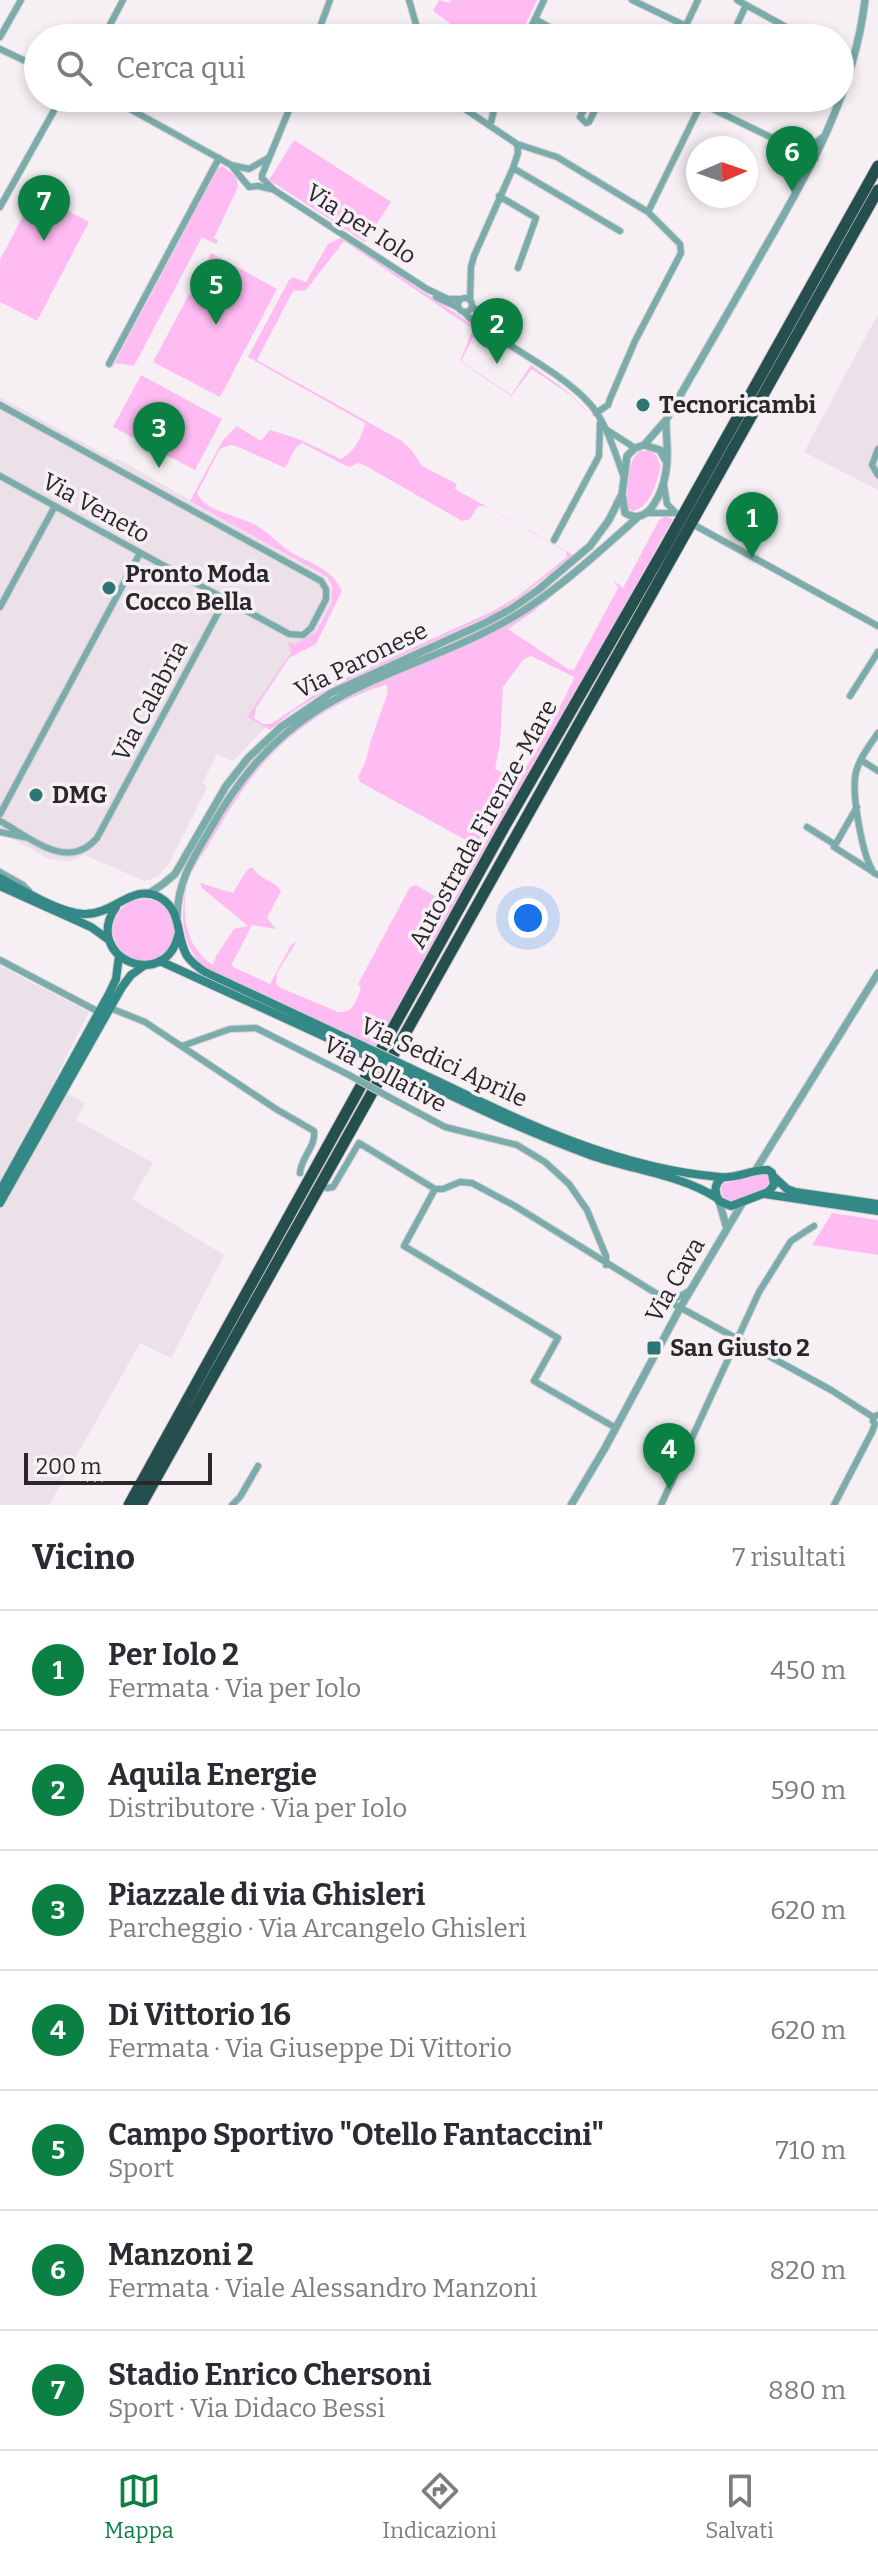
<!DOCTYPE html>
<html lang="it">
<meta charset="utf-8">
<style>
:root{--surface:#fff;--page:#f2f2f3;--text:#2b2b33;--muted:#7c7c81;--line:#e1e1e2;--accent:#0b8043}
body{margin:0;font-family:Bitter,serif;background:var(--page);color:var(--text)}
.compass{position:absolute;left:686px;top:136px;width:72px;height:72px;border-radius:50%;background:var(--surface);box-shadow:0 4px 12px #0003;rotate:88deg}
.scale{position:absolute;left:24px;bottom:20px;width:188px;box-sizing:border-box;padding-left:8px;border:4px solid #292729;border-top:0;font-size:22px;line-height:28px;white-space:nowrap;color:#292729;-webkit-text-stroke:6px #f6f0f4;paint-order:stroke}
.you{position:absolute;left:528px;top:918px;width:28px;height:28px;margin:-20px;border:6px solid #fff;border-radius:50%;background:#1a73e8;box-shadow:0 0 0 12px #1a73e833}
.badge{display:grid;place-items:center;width:52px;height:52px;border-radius:50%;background:var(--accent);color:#fff;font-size:26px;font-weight:700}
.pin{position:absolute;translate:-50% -66px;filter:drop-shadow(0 2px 4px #0008)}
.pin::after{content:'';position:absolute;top:42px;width:28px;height:24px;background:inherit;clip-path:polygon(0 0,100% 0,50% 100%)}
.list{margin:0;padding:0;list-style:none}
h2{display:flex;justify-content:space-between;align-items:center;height:104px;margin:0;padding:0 32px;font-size:34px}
h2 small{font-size:26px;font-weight:400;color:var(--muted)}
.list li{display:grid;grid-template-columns:52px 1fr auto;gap:24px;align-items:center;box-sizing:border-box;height:120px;padding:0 32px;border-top:2px solid var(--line)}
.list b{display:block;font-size:30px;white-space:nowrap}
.list p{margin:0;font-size:26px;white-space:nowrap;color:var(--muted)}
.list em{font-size:26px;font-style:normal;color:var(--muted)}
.icon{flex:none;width:44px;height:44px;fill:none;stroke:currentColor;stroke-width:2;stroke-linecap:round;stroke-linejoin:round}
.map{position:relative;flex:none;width:878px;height:1505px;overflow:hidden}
.search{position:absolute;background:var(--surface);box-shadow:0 4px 12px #0003;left:24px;right:24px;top:24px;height:88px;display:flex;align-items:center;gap:20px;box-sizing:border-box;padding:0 28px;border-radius:44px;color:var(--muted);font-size:30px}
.sheet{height:944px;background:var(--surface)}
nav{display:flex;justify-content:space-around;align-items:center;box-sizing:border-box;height:112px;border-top:2px solid var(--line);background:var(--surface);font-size:22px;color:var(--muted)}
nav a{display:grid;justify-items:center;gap:4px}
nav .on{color:var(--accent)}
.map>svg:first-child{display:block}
.built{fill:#ece0e9}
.green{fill:#ffbcf3;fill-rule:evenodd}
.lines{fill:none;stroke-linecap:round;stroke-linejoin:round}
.minor-casing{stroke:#d1cccf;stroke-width:8}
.tertiary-casing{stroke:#d1cccf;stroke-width:9}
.secondary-casing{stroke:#d1cccf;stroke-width:10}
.motorway-casing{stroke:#d1cccf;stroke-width:13}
.minor{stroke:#79acaa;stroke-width:6}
.tertiary{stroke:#79acaa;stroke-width:7}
.secondary{stroke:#348987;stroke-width:8}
.motorway{stroke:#254f4e;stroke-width:11}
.minor-bridge-casing{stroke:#d1cccf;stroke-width:8;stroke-linecap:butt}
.secondary-bridge-casing{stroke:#d1cccf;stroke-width:10;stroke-linecap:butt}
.minor-bridge{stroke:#79acaa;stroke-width:6}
.secondary-bridge{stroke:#348987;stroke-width:8}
.poi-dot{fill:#2c7674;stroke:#f6f0f4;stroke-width:3}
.labels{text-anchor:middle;stroke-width:7;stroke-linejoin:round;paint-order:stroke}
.street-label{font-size:24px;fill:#292729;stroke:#f6f0f4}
.poi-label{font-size:24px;font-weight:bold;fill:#292729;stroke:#f6f0f4;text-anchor:start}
</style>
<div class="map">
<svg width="878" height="1505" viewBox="0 0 878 1505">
<rect width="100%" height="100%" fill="#f6f0f4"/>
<!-- built -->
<path class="built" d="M 878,314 L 878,490 L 804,452 Z
M 0,397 L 115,460 L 118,459 L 325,577 L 333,592 L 332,602 L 316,632 L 295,645 L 248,717 L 265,728 L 233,761 L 217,754 L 203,782 L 207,788 L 169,864 L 157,877 L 145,881 L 84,855 L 69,862 L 49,859 L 0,832 Z
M 0,966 L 89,1012 L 52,1085 L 85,1103 L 76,1120 L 153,1163 L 132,1199 L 224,1255 L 171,1358 L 140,1343 L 49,1505 L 0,1505 Z"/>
<!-- green -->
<path class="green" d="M 439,0 L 449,3 L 451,0 L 537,0 L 519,38 L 448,38 L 451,24 L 433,11 Z
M 294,140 L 391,202 L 365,242 L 269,180 Z
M 222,166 L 236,176 L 238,187 L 214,238 L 218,240 L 216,244 L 202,237 L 134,366 L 116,363 L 112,368 L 218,168 Z
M 35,193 L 89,222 L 37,321 L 0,302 L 0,260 Z
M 342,237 L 476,327 L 476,332 L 461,361 L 511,395 L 531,365 C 550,380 574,393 588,413 L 573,397 L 532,369 L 511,396 L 460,361 L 473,329 L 344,241 L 306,290 L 293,291 L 257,360 L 402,441 L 413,452 L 422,466 L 457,484 L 455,489 L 573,555 L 528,591 L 498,612 L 327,690 L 292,712 L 270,730 L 247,717 L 291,652 L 288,642 L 295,644 L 316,632 L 332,602 L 332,587 L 327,577 L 190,501 L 223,440 L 237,426 L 261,441 L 270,430 L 296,438 L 341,459 C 354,452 362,437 365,423 L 248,357 L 289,280 L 293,277 L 306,282 L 328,244 ZM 302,443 L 346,466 L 350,467 L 358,463 L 364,465 L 462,521 L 470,519 L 478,506 L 485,506 L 566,552 L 567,557 L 517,597 L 493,611 L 326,687 L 271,724 L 263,724 L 254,718 L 256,708 L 289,658 L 316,644 L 342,591 C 333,570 311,563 292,553 C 280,546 270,533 257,526 C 240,515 206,513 197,493 L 220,449 L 230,445 L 236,446 L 285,468 L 296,447 Z
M 211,253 L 277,289 L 220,397 L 153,362 Z
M 141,375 L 222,419 L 195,470 L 113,427 Z
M 640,451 L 650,451 L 656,455 L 661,467 C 656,483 651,508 632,511 L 627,508 L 626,503 C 629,487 626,461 640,451 Z
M 665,516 L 673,519 L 377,1047 L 207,970 C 174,941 179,894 198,859 C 219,821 239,784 270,753 C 336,688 431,666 510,624 L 534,608 L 588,563 L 589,565 L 533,612 L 508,629 L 568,669 L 574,670 L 618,588 L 614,581 L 623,588 L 659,520 ZM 531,656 L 574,677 L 574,679 L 546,734 L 518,780 L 495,769 L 500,743 L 503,687 L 523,660 ZM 385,685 L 387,686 L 388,692 L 371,740 L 365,763 L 358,777 L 360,782 L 473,844 L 480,853 L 452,903 L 446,903 L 416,885 L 410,887 L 358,984 L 361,989 C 355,1002 354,1013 338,1012 L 281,988 L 276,984 L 277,973 L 297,941 L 291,945 L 270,984 L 231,966 L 252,925 L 276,929 L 267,918 L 281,891 C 276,881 261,881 253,868 L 250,868 L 246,871 L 233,893 L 200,883 L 202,888 L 248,926 L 234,929 L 216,956 L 213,965 C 186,948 180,913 188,883 C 191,870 201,857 208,846 C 233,803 258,761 298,731 C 324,711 354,694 385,685 Z
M113 930a31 31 0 1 1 62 0a31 31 0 1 1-62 0Z
M 763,1174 L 770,1177 L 770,1183 L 766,1188 C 751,1192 736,1206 723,1198 L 721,1187 L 725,1183 Z
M 832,1213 L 878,1220 L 878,1255 L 812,1245 Z"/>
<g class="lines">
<!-- minor casing -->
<g class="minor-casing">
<path id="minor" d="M 409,0 L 420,38
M 632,0 L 686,26
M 737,0 L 806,38
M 535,19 L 569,38
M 0,37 L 21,0
M 103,38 L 123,0
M 316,38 L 330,0
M 526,38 L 544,0
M 680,38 L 698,0
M 731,38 L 746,5
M 0,49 L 38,67
M 110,98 L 231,165 L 249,169 L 268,158
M 452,98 L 459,105 L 517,144 L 557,157 L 648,212 L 680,244 L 681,253 L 635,341 L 610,399 L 608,405 L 596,413
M 590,98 L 580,117 L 586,123 L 589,122 L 601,98
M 690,98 L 795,149 L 807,160 L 815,159
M 490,126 L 497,98
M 795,149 L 815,143 L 823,137
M 797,152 L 802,165 L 802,180
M 231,165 L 249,187 L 258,186 L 271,189
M 513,168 L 620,231
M 262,175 L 294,98
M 262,178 L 274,190 L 427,289 L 448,299 L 461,299
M 499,196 L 536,218 L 518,268
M 0,207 L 61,98
M 648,212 L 704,98
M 436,297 L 459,308
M458 305a7 7 0 1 1 14 0a7 7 0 1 1-14 0Z
M 470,300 L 471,267 L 474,256 L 513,168 L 518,153 L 517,144
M 472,305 L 492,333
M 464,312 C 474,324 486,329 499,338 C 527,357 567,378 590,404 C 607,423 615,454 624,477
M 109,364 L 219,158
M 0,405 L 321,581 L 326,589 L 326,599 L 311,628 L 303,635 L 289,634 L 0,476
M 607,430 L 635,448
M 878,449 L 872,465 L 878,475
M 664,485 L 667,504 L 676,513
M 648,513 L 676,513
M 696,526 L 878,626
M 554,540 L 599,456 L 600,423
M 0,607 L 55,506
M 850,696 L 878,652
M 861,760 L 878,771
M 857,807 L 834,847 L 878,875
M 0,814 L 140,553
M 0,821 C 31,838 68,872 97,838 L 225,600
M 807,827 L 834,844
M 0,832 L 28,838
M 0,872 L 23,885 L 29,891
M 874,873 C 862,856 851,792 856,772 C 860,757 870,745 878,733
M 0,960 L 99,1012
M 110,1008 L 145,1022 L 276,1109 L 314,1131 C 316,1147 301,1157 300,1173
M 182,1046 L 230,1029 L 256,1028 L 349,1075
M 387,1096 L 445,1127 L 517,1145 L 545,1162 L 569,1184 L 587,1210 L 606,1256 L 606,1265
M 327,1188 L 333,1187 L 359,1143 L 435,1189 L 443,1189 L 460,1182 L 472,1183 L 515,1206 L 670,1302 L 831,1390 L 873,1417
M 435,1189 L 404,1246 L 558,1338 L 534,1381 L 616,1428
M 670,1302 L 689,1291
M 232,1505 L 240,1497 L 258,1466
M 661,1505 L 759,1292 L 791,1241 L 814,1226
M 834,1505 L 872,1432 L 875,1424 L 873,1421 L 873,1417 L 878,1415"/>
</g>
<!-- tertiary casing -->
<g class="tertiary-casing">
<path id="tertiary" d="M 666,420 C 666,437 669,455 666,471 C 663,491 649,528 625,513 L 622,494 L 627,456 L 635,448 L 644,445 L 666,420 C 698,364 731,308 763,251 C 809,172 854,93 865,0
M 644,445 L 660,450 L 666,461
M 148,894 L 163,884 L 175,874 L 226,786 L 248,758 L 281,727 L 331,693 L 485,623 L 511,609 L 538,590 L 590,546 L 609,520 L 621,496
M 177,917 C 178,882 191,862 208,833 C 235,784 268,742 316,711 C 375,673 447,655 508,620 C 551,596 600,551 637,518
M 755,1171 L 878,973
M 719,1201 L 727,1229
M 571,1505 L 605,1448 L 680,1308 L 743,1202"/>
</g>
<!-- secondary casing -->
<g class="secondary-casing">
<path id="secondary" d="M 0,878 C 23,890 59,913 84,914 C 114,915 132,883 159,897 C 183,910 175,936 187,956 C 192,963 199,968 205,972 L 359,1044
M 0,886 L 91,927 L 109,940
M 116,907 C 81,957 167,995 179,932
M 160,961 L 356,1051
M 408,1067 C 507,1114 609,1168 720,1177 C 737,1179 752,1169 768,1170 L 772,1173 L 774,1185 L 768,1192 L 731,1206 L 719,1201 C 714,1192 714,1184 722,1178
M 405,1074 C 466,1103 527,1132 590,1155 C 632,1170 679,1174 717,1198
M 774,1177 L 787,1189 L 795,1192 L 878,1204
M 0,1191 L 110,992 L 116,979 L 119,956
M 765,1194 L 878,1211
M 0,1203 L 122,987 L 131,975 L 145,965"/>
</g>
<!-- motorway casing -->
<g class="motorway-casing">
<path id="motorway" d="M 129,1505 L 502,831 L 664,549 L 878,166
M 141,1505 L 878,190"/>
</g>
<!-- minor -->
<use href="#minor" class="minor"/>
<!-- tertiary -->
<use href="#tertiary" class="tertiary"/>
<!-- secondary -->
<use href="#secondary" class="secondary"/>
<!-- motorway -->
<use href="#motorway" class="motorway"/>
<!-- minor-bridge casing -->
<g class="minor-bridge-casing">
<path id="minor-bridge" d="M 349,1075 L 387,1096"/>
</g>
<!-- secondary-bridge casing -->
<g class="secondary-bridge-casing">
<path id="secondary-bridge" d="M 359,1044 L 408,1067
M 356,1051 L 405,1074"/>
</g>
<!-- minor-bridge -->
<use href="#minor-bridge" class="minor-bridge"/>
<!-- secondary-bridge -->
<use href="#secondary-bridge" class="secondary-bridge"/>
</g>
<!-- markers -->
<g class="poi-dot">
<circle cx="643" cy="405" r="8"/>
<circle cx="109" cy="588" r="8"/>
<circle cx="36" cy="795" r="8"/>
<rect x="646" y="1340" width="16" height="16" rx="4"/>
</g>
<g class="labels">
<!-- street labels -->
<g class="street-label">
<text transform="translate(361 224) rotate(33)" y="8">Via per Iolo</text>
<text transform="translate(96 508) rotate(29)" y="8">Via Veneto</text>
<text transform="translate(361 660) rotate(-26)" y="8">Via Paronese</text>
<text transform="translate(150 701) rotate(-62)" y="8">Via Calabria</text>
<text transform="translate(483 824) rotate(-61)" y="8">Autostrada Firenze-Mare</text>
<text transform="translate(444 1062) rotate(25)" y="8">Via Sedici Aprile</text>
<text transform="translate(385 1074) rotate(28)" y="8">Via Pollative</text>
<text transform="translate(675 1280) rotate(-60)" y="8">Via Cava</text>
</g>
<!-- poi labels -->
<g class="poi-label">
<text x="659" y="413">Tecnoricambi</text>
<text x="125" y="582">Pronto Moda<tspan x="125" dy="28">Cocco Bella</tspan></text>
<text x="52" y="803">DMG</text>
<text x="670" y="1356">San Giusto 2</text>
</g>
</g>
</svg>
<svg class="compass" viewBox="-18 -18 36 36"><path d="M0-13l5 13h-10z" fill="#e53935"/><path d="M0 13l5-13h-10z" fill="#7c7c81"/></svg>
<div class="scale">200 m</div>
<div class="you"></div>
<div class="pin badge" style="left:752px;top:558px">1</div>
<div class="pin badge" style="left:497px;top:364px">2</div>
<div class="pin badge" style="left:159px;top:468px">3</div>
<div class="pin badge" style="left:669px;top:1489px">4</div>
<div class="pin badge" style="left:216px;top:325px">5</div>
<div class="pin badge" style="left:792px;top:192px">6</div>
<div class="pin badge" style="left:44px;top:241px">7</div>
<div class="search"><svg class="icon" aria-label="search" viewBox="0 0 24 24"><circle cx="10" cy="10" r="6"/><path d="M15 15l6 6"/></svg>Cerca qui</div>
</div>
<section class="sheet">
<h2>Vicino<small>7 risultati</small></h2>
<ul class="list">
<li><span class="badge">1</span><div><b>Per Iolo 2</b><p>Fermata · Via per Iolo</p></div><em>450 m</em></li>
<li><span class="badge">2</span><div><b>Aquila Energie</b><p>Distributore · Via per Iolo</p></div><em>590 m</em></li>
<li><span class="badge">3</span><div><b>Piazzale di via Ghisleri</b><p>Parcheggio · Via Arcangelo Ghisleri</p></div><em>620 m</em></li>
<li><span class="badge">4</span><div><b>Di Vittorio 16</b><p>Fermata · Via Giuseppe Di Vittorio</p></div><em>620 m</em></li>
<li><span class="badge">5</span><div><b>Campo Sportivo &quot;Otello Fantaccini&quot;</b><p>Sport</p></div><em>710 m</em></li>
<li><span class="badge">6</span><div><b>Manzoni 2</b><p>Fermata · Viale Alessandro Manzoni</p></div><em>820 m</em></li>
<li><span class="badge">7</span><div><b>Stadio Enrico Chersoni</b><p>Sport · Via Didaco Bessi</p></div><em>880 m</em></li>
</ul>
</section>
<nav>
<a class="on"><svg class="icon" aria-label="map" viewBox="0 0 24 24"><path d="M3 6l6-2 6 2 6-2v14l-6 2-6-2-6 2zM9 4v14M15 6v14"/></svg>Mappa</a>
<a><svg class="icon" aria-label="directions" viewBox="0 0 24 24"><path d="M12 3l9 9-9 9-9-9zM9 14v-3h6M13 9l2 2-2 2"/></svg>Indicazioni</a>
<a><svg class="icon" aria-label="saved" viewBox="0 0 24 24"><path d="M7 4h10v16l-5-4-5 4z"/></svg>Salvati</a>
</nav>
